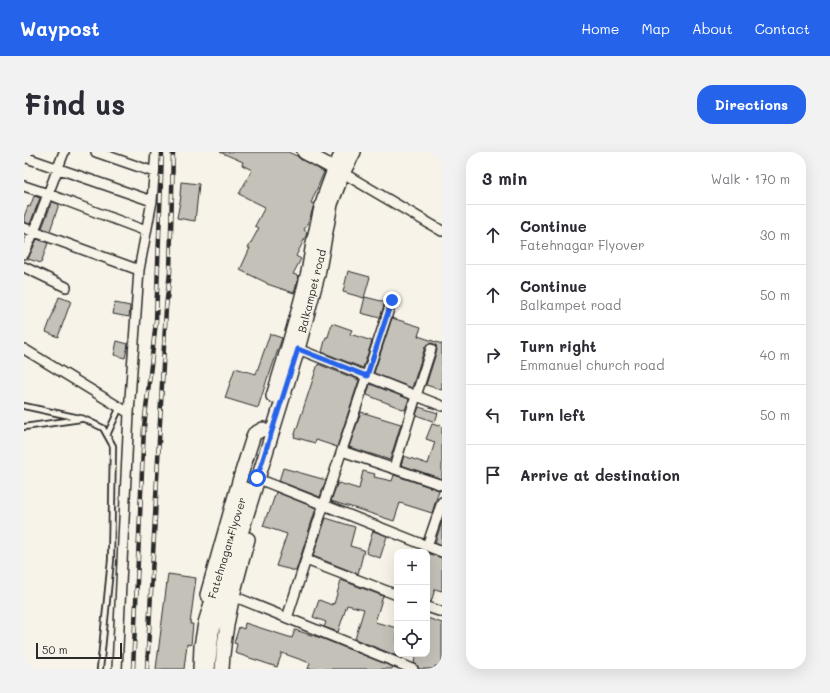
<!DOCTYPE html>
<meta charset="utf-8">
<style>
:root{--surface:#fff;--page:#f2f2f3;--text:#2b2b33;--muted:#7c7c81;--line:#e1e1e2;--accent:#2563eb}
body{margin:0;font-family:Mali,sans-serif;background:var(--page);color:var(--text)}
.controls{position:absolute;right:12px;bottom:12px;display:grid;overflow:hidden;border-radius:8px;box-shadow:0 4px 16px #0002}
.controls button{width:36px;height:36px;display:grid;place-items:center;padding:0;border:0;border-bottom:1px solid var(--line);background:var(--surface);color:var(--text);font:20px sans-serif}
.scale{position:absolute;left:12px;bottom:10px;width:86px;box-sizing:border-box;padding-left:4px;border:2px solid #2b2b2b;border-top:0;font-size:11px;line-height:14px;white-space:nowrap;color:#2b2b2b;-webkit-text-stroke:3px #f7f3e8;paint-order:stroke}
.stop{position:absolute;width:12px;height:12px;margin:-9px;border:3px solid #2563eb;border-radius:50%;background:#fff}
.stop.end{background:#2563eb;border-color:#fff;box-shadow:0 1px 4px #0008}
.list{margin:0;padding:0;list-style:none}
h2{display:flex;justify-content:space-between;align-items:center;height:52px;margin:0;padding:0 16px;font-size:17px}
h2 small{font-size:13px;font-weight:400;color:var(--muted)}
.list li{display:grid;grid-template-columns:26px 1fr auto;gap:12px;align-items:center;box-sizing:border-box;height:60px;padding:0 16px;border-top:1px solid var(--line)}
.list b{display:block;font-size:15px;white-space:nowrap}
.list p{margin:0;font-size:13px;white-space:nowrap;color:var(--muted)}
.list em{font-size:13px;font-style:normal;color:var(--muted)}
.icon{flex:none;width:22px;height:22px;fill:none;stroke:currentColor;stroke-width:2;stroke-linecap:round;stroke-linejoin:round}
.map{position:relative;flex:none;width:418px;height:517px;overflow:hidden;border-radius:16px}
header{display:flex;align-items:center;gap:24px;box-sizing:border-box;height:56px;padding:0 20px;background:var(--accent);color:#fff}
header strong{font-size:19px}
nav{display:flex;gap:22px;margin-inline-start:auto;font-size:14px}
.intro{display:flex;align-items:center;justify-content:space-between;box-sizing:border-box;height:96px;padding:0 24px}
h1{margin:0;font-size:28px}
.button{padding:10px 18px;border-radius:16px;background:var(--accent);color:#fff;font-size:14px;font-weight:700}
main{display:flex;gap:24px;padding:0 24px}
aside{flex:1;background:var(--surface);border-radius:16px;box-shadow:0 4px 16px #0002}
.map>svg:first-child{display:block}
.building{fill:#c4c1b9;stroke:#2b2b2b}
.lines{fill:none;stroke-linecap:round;stroke-linejoin:round}
.lane-casing{stroke:#2b2b2b;stroke-width:8}
.street-casing{stroke:#2b2b2b;stroke-width:12}
.secondary-casing{stroke:#2b2b2b;stroke-width:16}
.lane{stroke:#f7f3e8;stroke-width:4.5}
.street{stroke:#f7f3e8;stroke-width:9}
.secondary{stroke:#f7f3e8;stroke-width:13}
.rail-casing{stroke:#2b2b2b;stroke-width:4.5}
.rail{stroke:#f7f3e8;stroke-width:3;stroke-dasharray:9;stroke-linecap:butt}
.route{stroke:#2563eb;stroke-width:5}
.labels{text-anchor:middle;stroke-width:3;stroke-linejoin:round;paint-order:stroke}
.street-label{font-size:11px;fill:#2b2b2b;stroke:#f7f3e8}
</style>
<header>
<strong>Waypost</strong>
<nav><a>Home</a><a>Map</a><a>About</a><a>Contact</a></nav>
</header>
<div class="intro"><h1>Find us</h1><a class="button">Directions</a></div>
<main>
<div class="map">
<svg width="418" height="517" viewBox="0 0 418 517">
<rect width="100%" height="100%" fill="#f7f3e8"/>
<filter id="ink" filterUnits="userSpaceOnUse"><feTurbulence type="fractalNoise" baseFrequency=".025" numOctaves="2"/><feDisplacementMap in="SourceGraphic" scale="8" xChannelSelector="R" yChannelSelector="G"/><feConvolveMatrix kernelMatrix="1 2 1 2 8 2 1 2 1" color-interpolation-filters="sRGB"/></filter>
<g filter="url(#ink)">
<!-- building -->
<path class="building" d="M 196,0 L 264,0 L 273,4 L 276,7 L 300,20 L 287,51 L 290,52 L 286,66 L 280,78 L 283,80 L 282,84 L 272,104 L 277,107 L 269,122 L 275,124 L 270,141 L 243,132 L 243,131 L 216,118 L 226,96 L 224,96 L 235,76 L 231,74 L 241,55 L 215,42 L 228,18 L 218,13 L 219,10 Z
M 157,30 L 175,32 L 171,69 L 153,66 L 157,44 L 156,44 Z
M 10,44 L 16,46 L 6,72 L 0,70 L 0,65 L 4,54 L 6,55 Z
M 28,50 L 35,52 L 26,79 L 18,76 Z
M 13,87 L 24,91 L 17,111 L 4,107 Z
M 324,119 L 346,125 L 340,146 L 319,140 Z
M 35,145 L 47,149 L 34,185 L 22,180 Z
M 341,145 L 361,150 L 356,166 L 337,161 Z
M 91,151 L 106,154 L 105,165 L 89,162 Z
M 368,166 L 397,175 L 394,184 L 418,192 L 418,238 L 402,233 L 413,198 L 412,193 L 408,191 L 403,192 L 401,195 L 388,236 L 350,221 Z
M 308,171 L 328,178 L 326,182 L 348,189 L 339,216 L 298,200 L 302,185 L 304,185 Z
M 246,182 L 258,186 L 245,224 L 244,224 L 234,256 L 201,246 L 211,216 L 232,222 Z
M 93,189 L 104,192 L 101,206 L 90,203 Z
M 294,212 L 335,228 L 313,295 L 292,288 L 291,291 L 270,285 Z
M 346,232 L 385,247 L 381,258 L 343,243 Z
M 395,255 L 414,261 L 411,270 L 392,263 Z
M 337,260 L 377,272 L 366,308 L 325,295 Z
M 408,272 L 415,274 L 416,273 L 418,274 L 418,327 L 377,313 L 380,304 L 404,312 L 411,290 L 402,287 Z
M 259,316 L 302,328 L 296,345 L 255,329 Z
M 339,319 L 351,322 L 350,325 L 368,329 L 370,323 L 415,338 L 408,361 L 376,351 L 370,369 L 324,354 L 323,354 L 307,349 L 313,332 L 315,332 L 315,331 L 335,337 Z
M 252,340 L 292,356 L 272,419 L 252,414 L 263,382 L 239,374 L 244,360 L 245,361 Z
M 302,366 L 331,375 L 326,394 L 340,398 L 334,422 L 289,404 Z
M 418,369 L 418,394 L 411,391 Z
M 349,379 L 363,384 L 356,406 L 342,401 Z
M 403,401 L 418,406 L 418,439 L 411,437 L 407,450 L 403,449 Z
M 144,422 L 172,426 L 166,472 L 169,472 L 167,493 L 163,492 L 160,517 L 132,517 Z
M 317,428 L 359,444 L 351,470 L 373,476 L 373,504 L 331,487 L 340,457 L 323,453 L 314,480 L 300,475 L 302,470 L 289,465 L 295,448 L 308,453 L 308,451 L 310,452 Z
M 403,466 L 418,471 L 418,516 L 411,514 L 411,517 L 395,517 L 393,513 L 390,511 L 392,502 L 403,502 Z
M 221,471 L 268,486 L 271,478 L 297,486 L 369,515 L 368,517 L 284,517 L 286,511 L 258,501 L 253,515 L 211,501 L 213,492 L 210,491 L 215,475 L 220,477 Z"/>
<g class="lines">
<!-- lane casing -->
<g class="lane-casing">
<path id="lane" d="M 0,254 L 60,267 L 79,276 L 89,294 L 87,408 L 76,517
M 0,275 L 57,267
M 83,283 L 96,255"/>
</g>
<!-- street casing -->
<g class="street-casing">
<path id="street" d="M 72,0 L 130,20
M 0,5 L 128,49
M 319,21 L 418,79
M 0,34 L 24,42 L 122,79
M 0,76 L 115,118
M 0,102 L 10,79 L 40,0
M 0,115 L 42,135
M 0,197 L 105,261 L 93,517
M 274,197 L 418,254
M 105,261 L 115,118 L 128,49 L 132,0
M 318,299 L 418,333
M 370,316 L 392,244 L 407,197
M 242,330 L 418,400
M 403,394 L 418,350
M 282,408 L 373,443
M 209,444 L 389,517
M 403,455 L 418,460
M 263,466 L 300,352 L 368,148"/>
</g>
<!-- secondary casing -->
<g class="secondary-casing">
<path id="secondary" d="M 280,0 L 317,20
M 249,244 C 262,203 274,162 284,120 C 287,106 288,92 292,78 C 297,51 306,25 318,0
M 209,376 L 221,337
M 183,443 L 216,326 L 230,282 L 239,277
M 176,517 L 177,494 L 181,471 L 192,435
M 184,517 L 188,480 L 199,440 L 274,197 L 294,123 L 307,52 L 319,21 L 330,0
M 198,517 C 200,473 212,430 224,387"/>
</g>
<!-- lane -->
<use href="#lane" class="lane"/>
<!-- street -->
<use href="#street" class="street"/>
<!-- secondary -->
<use href="#secondary" class="secondary"/>
<!-- rail casing -->
<g class="rail-casing">
<path id="rail" d="M 109,517 L 120,275 L 132,169 L 138,0
M 123,517 L 142,156 L 146,120 L 149,0"/>
</g>
<!-- rail -->
<use href="#rail" class="rail"/>
</g>
</g>
<g class="lines" filter="url(#ink)">
<!-- route -->
<path class="route" d="M 233,326 L 274,197 L 343,224 L 368,148"/>
</g>
<g class="labels">
<!-- street labels -->
<g class="street-label">
<text transform="translate(288 139) rotate(-76)" y="4">Balkampet road</text>
<text transform="translate(203 396) rotate(-73)" y="4">Fatehnagar Flyover</text>
</g>
</g>
</svg>
<div class="controls">
<button>+</button>
<button>−</button>
<button><svg class="icon" aria-label="locate" viewBox="0 0 24 24"><circle cx="12" cy="12" r="6"/><path d="M12 2v4M12 18v4M2 12h4M18 12h4"/></svg></button>
</div>
<div class="scale">50 m</div>
<div class="stop" style="left:233px;top:326px"></div>
<div class="stop end" style="left:368px;top:148px"></div>
</div>
<aside>
<h2>3 min<small>Walk · 170 m</small></h2>
<ul class="list">
<li><svg class="icon" aria-label="ahead" viewBox="0 0 24 24"><path d="M12 20V5M6 11l6-6 6 6"/></svg><div><b>Continue</b><p>Fatehnagar Flyover</p></div><em>30 m</em></li>
<li><svg class="icon" aria-label="ahead" viewBox="0 0 24 24"><path d="M12 20V5M6 11l6-6 6 6"/></svg><div><b>Continue</b><p>Balkampet road</p></div><em>50 m</em></li>
<li><svg class="icon" aria-label="right" viewBox="0 0 24 24"><path d="M7 20v-9h11M14 6l5 5-5 5"/></svg><div><b>Turn right</b><p>Emmanuel church road</p></div><em>40 m</em></li>
<li><svg class="icon" aria-label="left" viewBox="0 0 24 24"><path d="M17 20v-9H6M10 6l-5 5 5 5"/></svg><div><b>Turn left</b></div><em>50 m</em></li>
<li><svg class="icon" aria-label="arrive" viewBox="0 0 24 24"><path d="M6 21V4h12l-3 4 3 4H6"/></svg><div><b>Arrive at destination</b></div></li>
</ul>
</aside>
</main>
